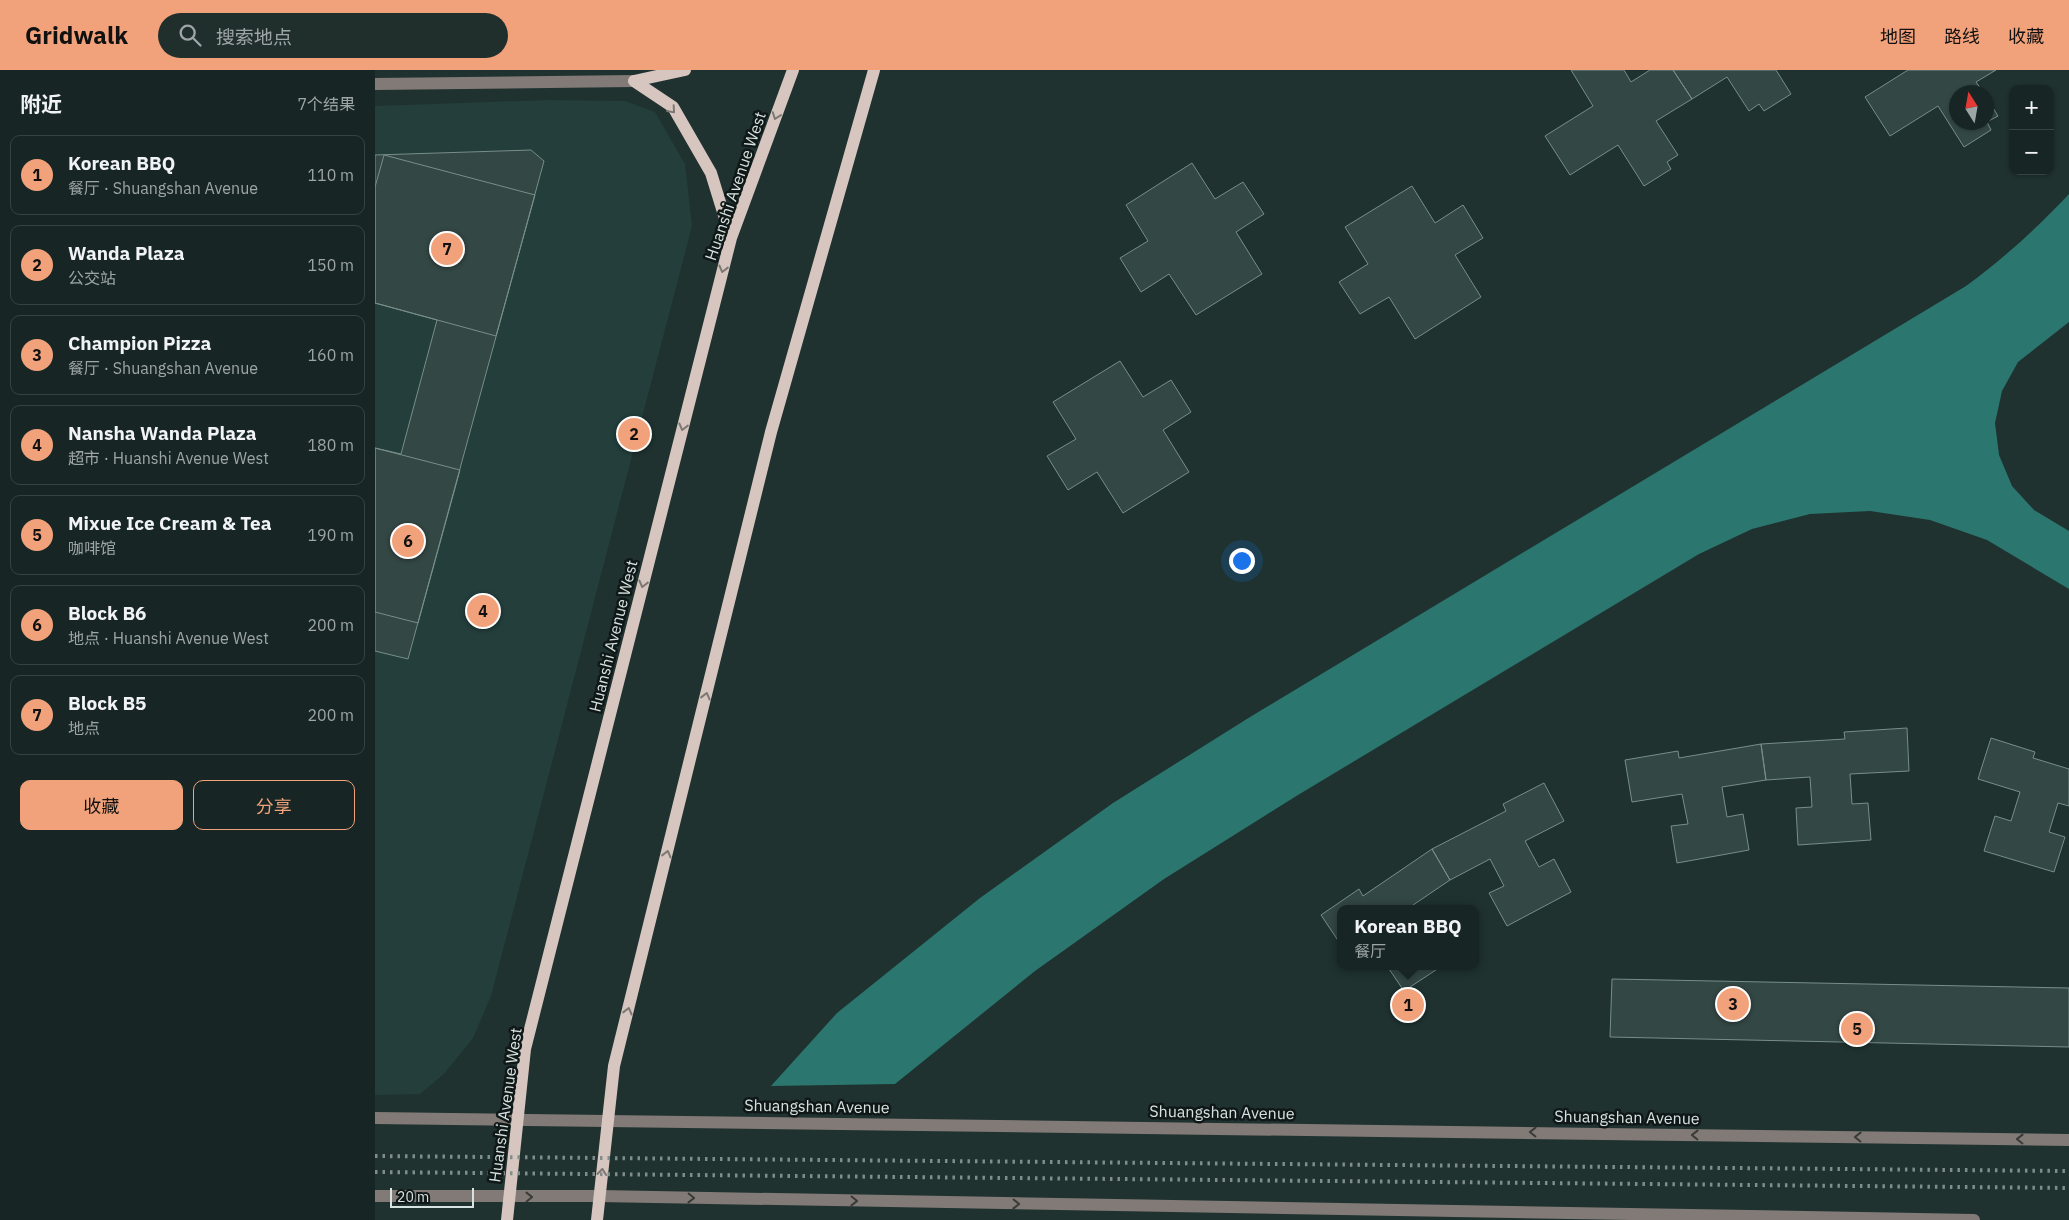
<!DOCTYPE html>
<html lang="zh">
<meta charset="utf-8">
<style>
:root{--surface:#172624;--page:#202e2c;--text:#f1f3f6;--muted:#9ea5a6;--line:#364341;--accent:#f1a27b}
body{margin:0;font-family:"IBM Plex Sans","Noto Sans SC",sans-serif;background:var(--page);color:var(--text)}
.controls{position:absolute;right:15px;top:15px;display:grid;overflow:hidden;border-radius:10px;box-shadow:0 1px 4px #0004}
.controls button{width:45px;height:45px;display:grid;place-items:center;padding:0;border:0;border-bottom:1px solid var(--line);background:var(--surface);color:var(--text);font:25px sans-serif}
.compass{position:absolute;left:1574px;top:15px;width:45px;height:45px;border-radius:50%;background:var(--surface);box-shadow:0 1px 4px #0004;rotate:349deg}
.scale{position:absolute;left:15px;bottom:12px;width:84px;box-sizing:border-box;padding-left:5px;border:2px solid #d7e3e1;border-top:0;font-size:14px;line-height:18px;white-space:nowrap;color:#d7e3e1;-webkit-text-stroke:4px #101817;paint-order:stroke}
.you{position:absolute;left:866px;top:490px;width:18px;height:18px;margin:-12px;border:4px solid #fff;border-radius:50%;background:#1a73e8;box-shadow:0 0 0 8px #1a73e833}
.badge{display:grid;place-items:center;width:32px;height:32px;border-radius:50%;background:var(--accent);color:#111;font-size:16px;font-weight:700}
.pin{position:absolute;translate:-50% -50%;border:2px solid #fff;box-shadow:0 1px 5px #0006}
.popup{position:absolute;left:962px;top:835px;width:142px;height:65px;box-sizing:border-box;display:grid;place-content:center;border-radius:10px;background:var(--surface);filter:drop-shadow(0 1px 4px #0005);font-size:16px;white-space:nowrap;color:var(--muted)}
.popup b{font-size:19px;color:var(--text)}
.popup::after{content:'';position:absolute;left:50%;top:100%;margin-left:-10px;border:10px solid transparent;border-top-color:var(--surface)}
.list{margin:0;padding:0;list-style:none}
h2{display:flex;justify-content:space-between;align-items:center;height:65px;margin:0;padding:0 20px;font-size:21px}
h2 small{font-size:16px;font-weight:400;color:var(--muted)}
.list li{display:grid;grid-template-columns:32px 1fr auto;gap:15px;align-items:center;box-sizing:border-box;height:80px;margin:0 10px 10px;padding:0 10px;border:1px solid var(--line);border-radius:10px}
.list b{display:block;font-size:19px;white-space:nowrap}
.list p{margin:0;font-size:16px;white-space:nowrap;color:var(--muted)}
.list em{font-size:16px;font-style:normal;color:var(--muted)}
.actions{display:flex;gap:10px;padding:15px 20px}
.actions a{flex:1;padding:11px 0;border:1px solid var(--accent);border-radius:10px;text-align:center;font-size:18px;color:var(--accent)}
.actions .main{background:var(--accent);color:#111}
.icon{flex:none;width:28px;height:28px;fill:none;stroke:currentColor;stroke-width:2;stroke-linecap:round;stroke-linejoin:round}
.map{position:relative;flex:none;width:1694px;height:1150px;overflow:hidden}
header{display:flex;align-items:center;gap:30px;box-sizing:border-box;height:70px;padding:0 25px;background:var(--accent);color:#111}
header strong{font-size:24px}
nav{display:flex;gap:28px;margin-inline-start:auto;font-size:18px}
.search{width:350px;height:45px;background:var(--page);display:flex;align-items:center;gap:12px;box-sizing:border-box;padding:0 18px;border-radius:28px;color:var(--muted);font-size:19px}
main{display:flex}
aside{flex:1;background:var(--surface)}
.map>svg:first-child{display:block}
.built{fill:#233e3b}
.water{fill:#2b766e}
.building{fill:#334744;stroke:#788e8a}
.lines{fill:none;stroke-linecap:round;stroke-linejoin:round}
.minor{stroke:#827a76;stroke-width:12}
.major{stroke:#d7c6bf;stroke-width:12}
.rail{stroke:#7f8e8c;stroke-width:4;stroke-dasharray:2.5 5;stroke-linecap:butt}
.oneway{stroke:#7d7873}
.oneway2{stroke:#383a38}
.labels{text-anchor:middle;stroke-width:5;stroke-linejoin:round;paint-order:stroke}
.street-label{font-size:16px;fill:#d7e3e1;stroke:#101817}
</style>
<header>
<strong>Gridwalk</strong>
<div class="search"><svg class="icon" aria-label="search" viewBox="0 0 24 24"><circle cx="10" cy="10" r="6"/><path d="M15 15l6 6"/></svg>搜索地点</div>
<nav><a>地图</a><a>路线</a><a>收藏</a></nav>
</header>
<main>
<aside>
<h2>附近<small>7个结果</small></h2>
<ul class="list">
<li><span class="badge">1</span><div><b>Korean BBQ</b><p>餐厅 · Shuangshan Avenue</p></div><em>110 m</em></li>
<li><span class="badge">2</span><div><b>Wanda Plaza</b><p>公交站</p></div><em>150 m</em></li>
<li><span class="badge">3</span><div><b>Champion Pizza</b><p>餐厅 · Shuangshan Avenue</p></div><em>160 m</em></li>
<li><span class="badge">4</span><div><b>Nansha Wanda Plaza</b><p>超市 · Huanshi Avenue West</p></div><em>180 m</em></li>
<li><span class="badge">5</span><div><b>Mixue Ice Cream &amp; Tea</b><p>咖啡馆</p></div><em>190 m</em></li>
<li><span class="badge">6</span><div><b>Block B6</b><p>地点 · Huanshi Avenue West</p></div><em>200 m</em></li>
<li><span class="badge">7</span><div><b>Block B5</b><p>地点</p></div><em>200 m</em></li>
</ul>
<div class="actions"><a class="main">收藏</a><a>分享</a></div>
</aside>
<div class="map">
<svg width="1694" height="1150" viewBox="0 0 1694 1150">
<rect width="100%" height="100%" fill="#1f3230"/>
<!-- built -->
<path class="built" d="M 174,30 L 250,31 L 280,42 L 310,94 L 317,156 L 116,926 L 98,968 L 69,1004 L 45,1024 L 0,1025 L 0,36 Z"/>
<!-- water -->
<path class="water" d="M 1694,124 L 1694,252 L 1643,292 L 1627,321 L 1620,353 L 1624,385 L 1637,416 L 1659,440 L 1694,461 L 1694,519 L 1612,470 L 1555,450 L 1495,441 L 1435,444 L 1377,459 L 1324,484 L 923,725 L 789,809 L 660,901 L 520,1014 L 396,1016 L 462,943 L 605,828 L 738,733 L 875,647 L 1591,216 C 1629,188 1661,159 1694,124 Z"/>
<!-- building -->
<path class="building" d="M 1196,0 L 1249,0 L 1256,12 L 1275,0 L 1298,0 L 1317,29 L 1281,51 L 1303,85 L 1292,92 L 1296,99 L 1269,116 L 1243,75 L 1195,105 L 1170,66 L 1218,36 Z
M 1298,0 L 1401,0 L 1416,24 L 1389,41 L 1384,34 L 1374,41 L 1352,7 L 1317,29 Z
M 1533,0 L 1621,0 L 1601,12 L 1608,22 L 1582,22 L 1582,52 L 1612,52 L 1612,28 L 1623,46 L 1612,52 L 1616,60 L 1589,77 L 1563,36 L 1515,66 L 1490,27 Z
M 156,80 L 169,91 L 33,589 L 0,581 L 0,378 L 26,384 L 62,250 L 0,233 L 0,85 Z
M 9,85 L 160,125 L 121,266 L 0,233 L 0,117 Z
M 817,93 L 840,129 L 868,112 L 889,144 L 861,162 L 887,204 L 821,245 L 794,204 L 766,222 L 745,188 L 773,171 L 751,135 Z
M 1037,116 L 1060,153 L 1088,135 L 1108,168 L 1080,185 L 1106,227 L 1040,269 L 1014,227 L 985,244 L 964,212 L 993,194 L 970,157 Z
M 745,291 L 768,327 L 796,310 L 816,342 L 788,360 L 814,402 L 748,443 L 722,402 L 693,420 L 672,386 L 701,369 L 678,332 Z
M 0,378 L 85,400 L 43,553 L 0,542 Z
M 1532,658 L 1534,701 L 1475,704 L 1477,734 L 1493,733 L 1496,770 L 1423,775 L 1421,738 L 1437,737 L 1435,707 L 1391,710 L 1386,674 L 1470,669 L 1469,662 Z
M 1616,668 L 1660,682 L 1658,688 L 1694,699 L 1694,736 L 1683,733 L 1674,762 L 1690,767 L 1679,802 L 1609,781 L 1620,746 L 1636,751 L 1645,722 L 1603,709 Z
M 1386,674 L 1391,710 L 1347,717 L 1352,747 L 1368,744 L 1374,780 L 1302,793 L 1296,756 L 1313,754 L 1307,724 L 1257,732 L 1250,690 L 1303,681 L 1304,688 Z
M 1169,713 L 1189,751 L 1150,771 L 1164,797 L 1179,789 L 1196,822 L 1132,856 L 1114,823 L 1129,816 L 1115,789 L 1075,810 L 1057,779 L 1131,741 L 1128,734 Z
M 1057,779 L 1075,810 L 1038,835 L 1041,839 L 966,839 L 966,875 L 946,845 L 984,819 L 988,826 Z
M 1012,896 L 1067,896 L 1029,921 Z
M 1237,909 L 1694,918 L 1694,977 L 1235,967 Z"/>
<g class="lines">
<!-- minor -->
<path class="minor" d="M 0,14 L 259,11
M 0,1048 L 1694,1070
M 0,1126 L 224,1126 L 1599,1150"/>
<!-- major -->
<path class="major" d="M 259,11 L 298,37 L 336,103 L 356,168
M 259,11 L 310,0
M 132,1150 L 150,979 L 356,168 L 418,0
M 222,1150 L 239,996 L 396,362 L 499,0"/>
<!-- rail -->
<path class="rail" d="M 0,1086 L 1694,1101
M 0,1102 L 1694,1118"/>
</g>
<!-- one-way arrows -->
<defs><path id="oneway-chevron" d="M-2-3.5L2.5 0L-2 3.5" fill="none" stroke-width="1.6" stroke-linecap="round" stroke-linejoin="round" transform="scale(1.25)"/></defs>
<g class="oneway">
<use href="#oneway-chevron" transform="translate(297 40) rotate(49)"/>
<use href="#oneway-chevron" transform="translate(401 46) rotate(110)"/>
<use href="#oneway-chevron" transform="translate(348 199) rotate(104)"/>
<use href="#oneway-chevron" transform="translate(308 357) rotate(104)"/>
<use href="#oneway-chevron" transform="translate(268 514) rotate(104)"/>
<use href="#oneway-chevron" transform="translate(331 626) rotate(-76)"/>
<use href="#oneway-chevron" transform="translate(292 784) rotate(-76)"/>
<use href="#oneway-chevron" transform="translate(253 941) rotate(-76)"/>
<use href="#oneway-chevron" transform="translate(227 1102) rotate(-84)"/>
</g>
<g class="oneway2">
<use href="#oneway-chevron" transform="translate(1158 1062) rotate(-179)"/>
<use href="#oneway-chevron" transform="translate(1320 1065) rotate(-179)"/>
<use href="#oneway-chevron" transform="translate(1483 1067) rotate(-179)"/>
<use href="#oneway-chevron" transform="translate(1645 1069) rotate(-179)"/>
<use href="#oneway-chevron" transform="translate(154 1127) rotate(-1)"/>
<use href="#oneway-chevron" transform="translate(316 1128) rotate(1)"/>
<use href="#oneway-chevron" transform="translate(479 1131) rotate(1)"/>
<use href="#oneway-chevron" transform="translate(641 1134) rotate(1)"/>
</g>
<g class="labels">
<!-- street labels -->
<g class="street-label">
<text transform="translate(360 116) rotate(-71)" y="6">Huanshi Avenue West</text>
<text transform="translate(238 566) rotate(-76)" y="6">Huanshi Avenue West</text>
<text transform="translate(130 1035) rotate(-82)" y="6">Huanshi Avenue West</text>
<text transform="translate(442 1036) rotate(1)" y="6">Shuangshan Avenue</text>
<text transform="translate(847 1042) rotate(1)" y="6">Shuangshan Avenue</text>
<text transform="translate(1252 1047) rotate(1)" y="6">Shuangshan Avenue</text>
</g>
</g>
</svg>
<div class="controls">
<button>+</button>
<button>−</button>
</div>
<svg class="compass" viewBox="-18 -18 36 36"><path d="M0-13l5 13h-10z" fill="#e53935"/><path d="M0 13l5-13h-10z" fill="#9ea5a6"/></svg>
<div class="scale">20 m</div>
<div class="you"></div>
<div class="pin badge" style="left:1033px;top:935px">1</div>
<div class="popup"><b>Korean BBQ</b>餐厅</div>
<div class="pin badge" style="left:259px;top:364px">2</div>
<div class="pin badge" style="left:1358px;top:934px">3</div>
<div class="pin badge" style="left:108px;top:541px">4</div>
<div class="pin badge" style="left:1482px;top:959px">5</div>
<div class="pin badge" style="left:33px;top:471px">6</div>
<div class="pin badge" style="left:72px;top:179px">7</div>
</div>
</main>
